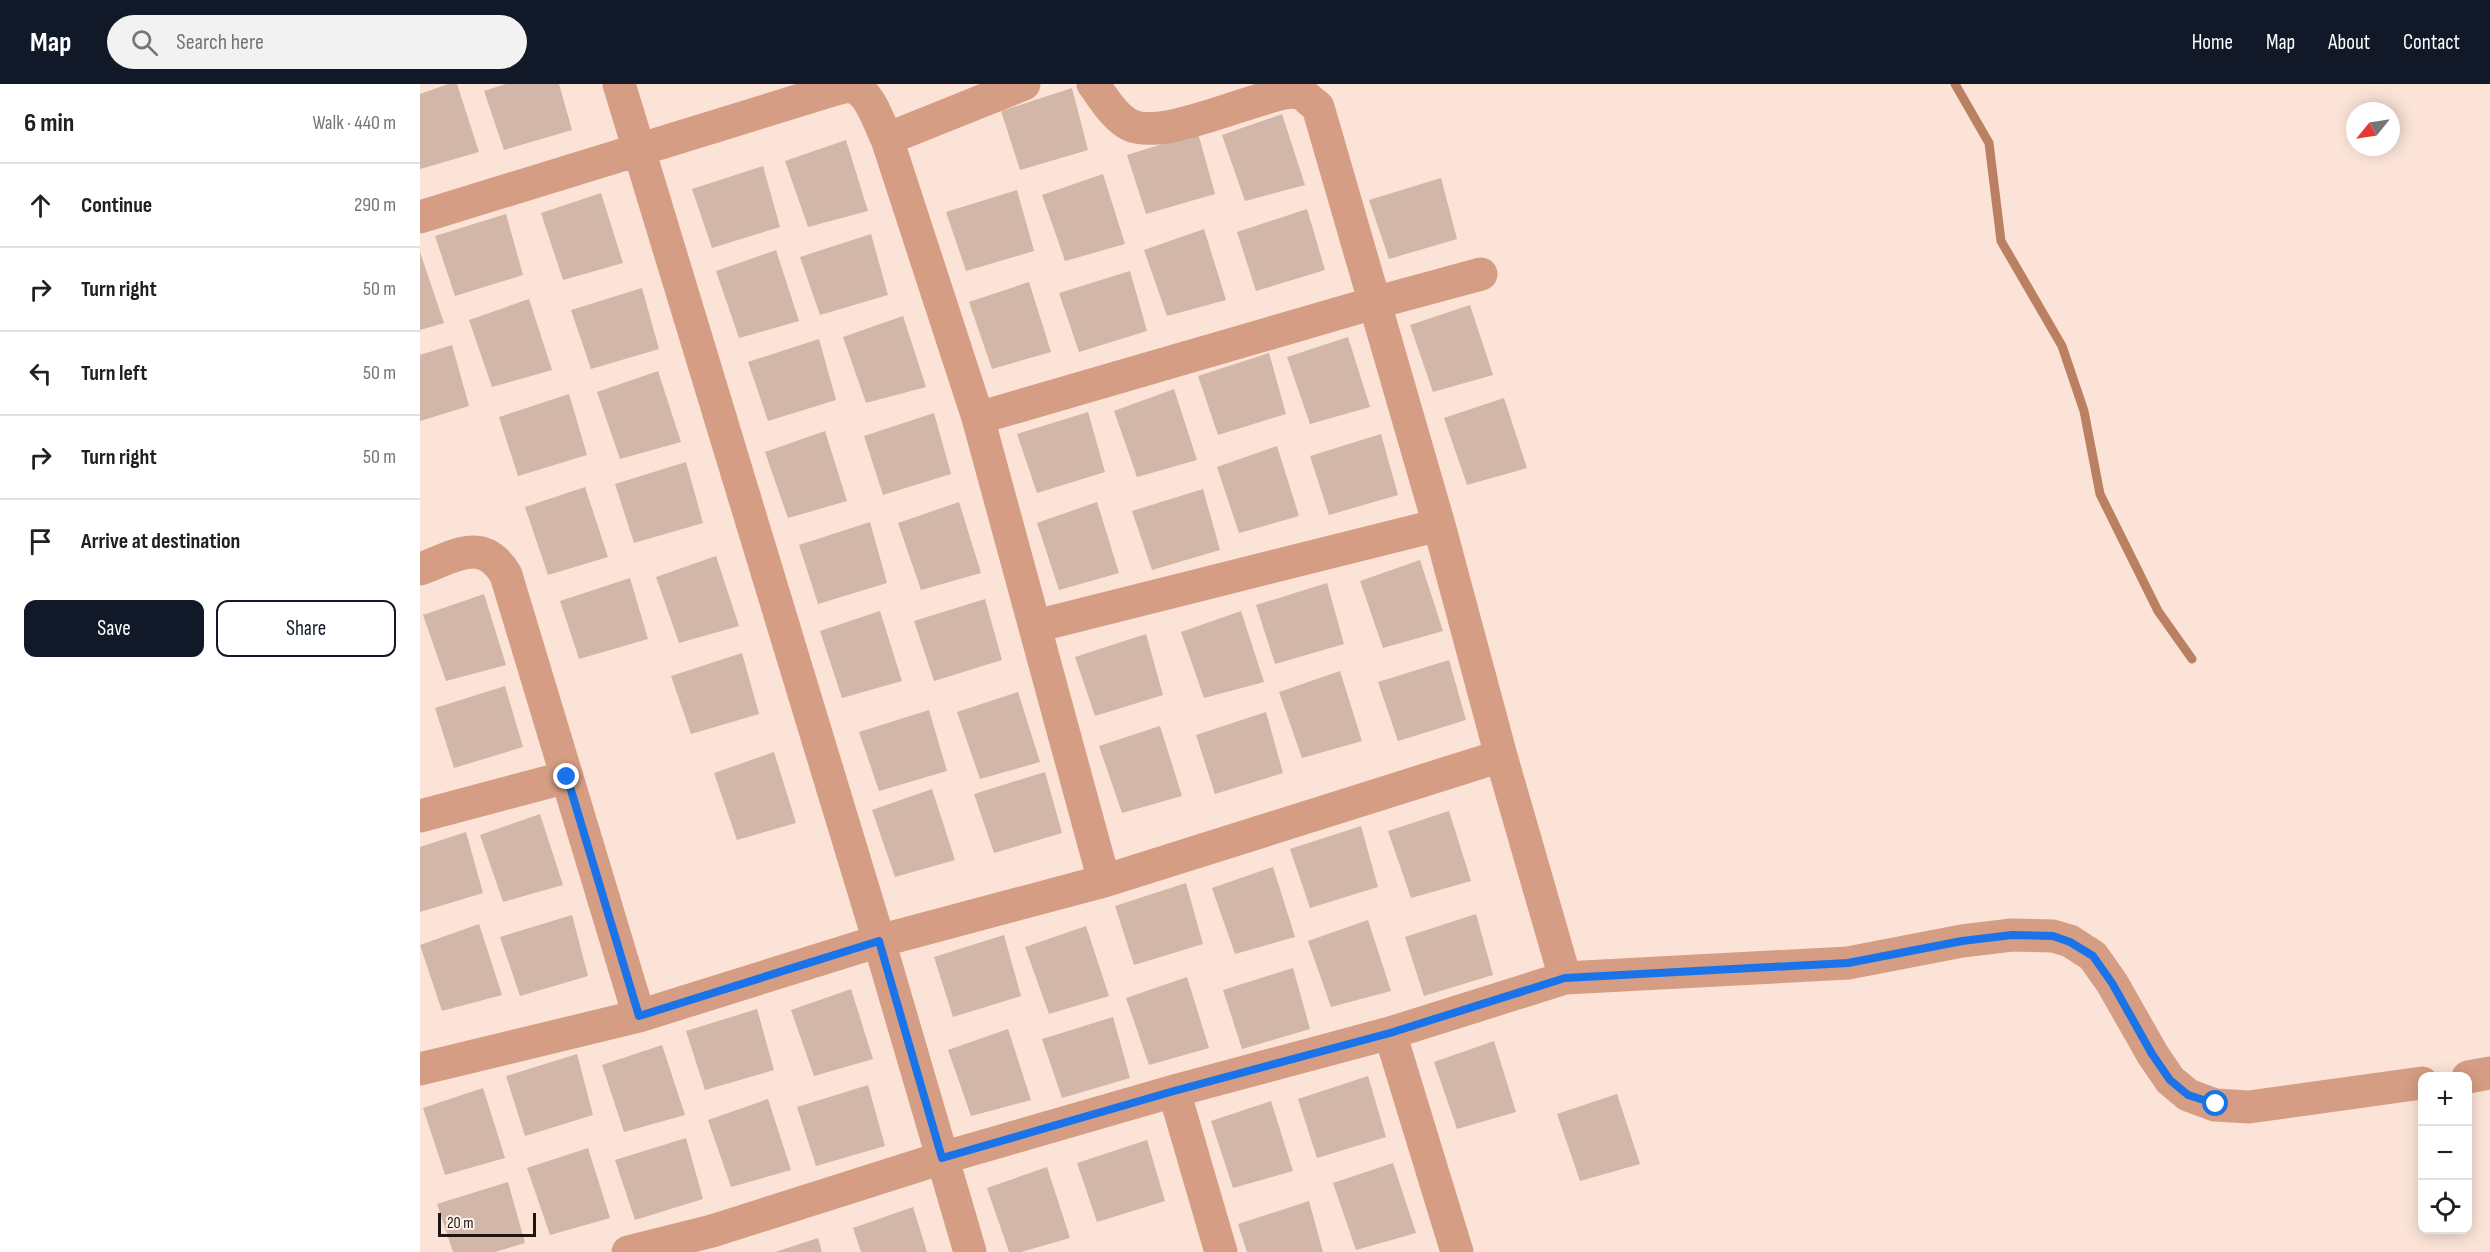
<!DOCTYPE html>
<meta charset="utf-8">
<style>
:root{--surface:#fff;--page:#f2f2f2;--text:#202124;--muted:#757577;--line:#e0e0e0;--accent:#111827}
body{margin:0;font-family:"Sofia Sans Condensed",sans-serif;background:var(--page);color:var(--text)}
.controls{position:absolute;right:18px;bottom:18px;display:grid;overflow:hidden;border-radius:12px;box-shadow:0 3px 15px #0003}
.controls button{width:54px;height:54px;display:grid;place-items:center;padding:0;border:0;border-bottom:2px solid var(--line);background:var(--surface);color:var(--text);font:30px sans-serif}
.compass{position:absolute;left:1926px;top:18px;width:54px;height:54px;border-radius:50%;background:var(--surface);box-shadow:0 3px 15px #0003;rotate:240deg}
.scale{position:absolute;left:18px;bottom:15px;width:98px;box-sizing:border-box;padding-left:6px;border:3px solid #201611;border-top:0;font-size:16px;line-height:21px;white-space:nowrap;color:#201611;-webkit-text-stroke:4px #fff3ed;paint-order:stroke}
.stop{position:absolute;width:18px;height:18px;margin:-14px;border:4px solid #1a73e8;border-radius:50%;background:#fff}
.stop.end{background:#1a73e8;border-color:#fff;box-shadow:0 2px 6px #0008}
.list{margin:0;padding:0;list-style:none}
h2{display:flex;justify-content:space-between;align-items:center;height:78px;margin:0;padding:0 24px;font-size:26px}
h2 small{font-size:20px;font-weight:400;color:var(--muted)}
.list li{display:grid;grid-template-columns:39px 1fr auto;gap:18px;align-items:center;box-sizing:border-box;height:84px;padding:0 24px;border-top:2px solid var(--line)}
.list b{display:block;font-size:22px;white-space:nowrap}
.list em{font-size:20px;font-style:normal;color:var(--muted)}
.actions{display:flex;gap:12px;padding:18px 24px}
.actions a{flex:1;padding:14px 0;border:2px solid var(--accent);border-radius:12px;text-align:center;font-size:21px;color:var(--accent)}
.actions .main{background:var(--accent);color:#fff}
.icon{flex:none;width:33px;height:33px;fill:none;stroke:currentColor;stroke-width:2;stroke-linecap:round;stroke-linejoin:round}
.map{position:relative;flex:none;width:2070px;height:1168px;overflow:hidden}
header{display:flex;align-items:center;gap:36px;box-sizing:border-box;height:84px;padding:0 30px;background:var(--accent);color:#fff}
header strong{font-size:28px}
nav{display:flex;gap:33px;margin-inline-start:auto;font-size:21px}
.search{width:420px;height:54px;background:var(--page);display:flex;align-items:center;gap:15px;box-sizing:border-box;padding:0 21px;border-radius:33px;color:var(--muted);font-size:22px}
main{display:flex}
aside{flex:1;background:var(--surface)}
.map>svg:first-child{display:block}
.lines{fill:none;stroke-linecap:round;stroke-linejoin:round}
.stream{stroke:#bb7f62;stroke-width:9}
.building{fill:#d2b6a8}
.minor{stroke:#d59d83;stroke-width:33}
.route{stroke:#1a73e8;stroke-width:8}
</style>
<header>
<strong>Map</strong>
<div class="search"><svg class="icon" aria-label="search" viewBox="0 0 24 24"><circle cx="10" cy="10" r="6"/><path d="M15 15l6 6"/></svg>Search here</div>
<nav><a>Home</a><a>Map</a><a>About</a><a>Contact</a></nav>
</header>
<main>
<aside>
<h2>6 min<small>Walk · 440 m</small></h2>
<ul class="list">
<li><svg class="icon" aria-label="ahead" viewBox="0 0 24 24"><path d="M12 20V5M6 11l6-6 6 6"/></svg><div><b>Continue</b></div><em>290 m</em></li>
<li><svg class="icon" aria-label="right" viewBox="0 0 24 24"><path d="M7 20v-9h11M14 6l5 5-5 5"/></svg><div><b>Turn right</b></div><em>50 m</em></li>
<li><svg class="icon" aria-label="left" viewBox="0 0 24 24"><path d="M17 20v-9H6M10 6l-5 5 5 5"/></svg><div><b>Turn left</b></div><em>50 m</em></li>
<li><svg class="icon" aria-label="right" viewBox="0 0 24 24"><path d="M7 20v-9h11M14 6l5 5-5 5"/></svg><div><b>Turn right</b></div><em>50 m</em></li>
<li><svg class="icon" aria-label="arrive" viewBox="0 0 24 24"><path d="M6 21V4h12l-3 4 3 4H6"/></svg><div><b>Arrive at destination</b></div></li>
</ul>
<div class="actions"><a class="main">Save</a><a>Share</a></div>
</aside>
<div class="map">
<svg width="2070" height="1168" viewBox="0 0 2070 1168">
<rect width="100%" height="100%" fill="#fbe3d7"/>
<g class="lines">
<!-- stream -->
<path class="stream" d="M 1535,0 L 1569,59 L 1581,157 L 1642,262 L 1664,327 L 1680,410 L 1738,527 L 1772,575"/>
</g>
<!-- building -->
<path class="building" d="M 28,0 L 37,0 L 59,68 L 0,85 L 0,10 Z
M 86,0 L 139,0 L 152,46 L 84,66 L 64,7 Z
M 652,4 L 668,66 L 600,86 L 581,27 Z
M 862,30 L 885,101 L 825,117 L 802,51 Z
M 778,49 L 795,110 L 726,130 L 707,71 Z
M 426,56 L 448,127 L 388,143 L 365,77 Z
M 343,82 L 360,143 L 292,164 L 272,105 Z
M 683,90 L 705,160 L 645,177 L 622,111 Z
M 1021,94 L 1037,155 L 969,175 L 949,116 Z
M 597,106 L 614,167 L 546,187 L 526,128 Z
M 181,109 L 203,179 L 143,196 L 121,129 Z
M 887,125 L 905,186 L 836,207 L 817,148 Z
M 86,130 L 103,191 L 35,212 L 15,152 Z
M 784,145 L 806,216 L 747,232 L 724,166 Z
M 451,150 L 468,211 L 400,231 L 380,173 Z
M 356,166 L 379,237 L 319,254 L 296,187 Z
M 0,168 L 24,239 L 0,246 Z
M 710,187 L 727,247 L 659,268 L 639,209 Z
M 609,198 L 631,268 L 572,285 L 549,218 Z
M 222,204 L 239,265 L 171,285 L 151,226 Z
M 109,215 L 132,286 L 72,303 L 49,236 Z
M 1050,221 L 1073,291 L 1013,308 L 990,241 Z
M 483,232 L 506,303 L 446,319 L 423,253 Z
M 928,253 L 950,323 L 890,340 L 867,273 Z
M 399,255 L 416,316 L 348,337 L 328,278 Z
M 32,261 L 49,322 L 0,337 L 0,271 Z
M 849,269 L 866,330 L 798,351 L 778,292 Z
M 238,287 L 261,358 L 200,375 L 177,308 Z
M 754,305 L 777,376 L 717,393 L 694,327 Z
M 149,310 L 167,371 L 98,392 L 79,333 Z
M 1084,314 L 1107,384 L 1047,401 L 1024,334 Z
M 668,328 L 685,388 L 617,409 L 597,350 Z
M 514,329 L 531,390 L 463,411 L 444,352 Z
M 405,347 L 427,417 L 368,434 L 345,368 Z
M 961,350 L 978,411 L 909,431 L 890,372 Z
M 857,362 L 879,432 L 819,449 L 797,383 Z
M 266,378 L 283,439 L 214,459 L 195,400 Z
M 165,403 L 188,473 L 128,491 L 105,423 Z
M 783,405 L 800,466 L 732,486 L 712,427 Z
M 539,418 L 561,489 L 501,506 L 478,439 Z
M 677,418 L 699,489 L 639,506 L 617,439 Z
M 450,438 L 467,499 L 398,520 L 379,461 Z
M 296,472 L 319,542 L 259,559 L 236,493 Z
M 1000,476 L 1023,547 L 963,564 L 940,497 Z
M 210,494 L 228,555 L 159,575 L 140,517 Z
M 907,499 L 924,560 L 855,580 L 836,521 Z
M 64,510 L 86,581 L 26,597 L 3,531 Z
M 565,515 L 582,576 L 514,597 L 494,537 Z
M 460,527 L 482,597 L 422,614 L 400,547 Z
M 821,527 L 844,598 L 784,614 L 761,548 Z
M 726,550 L 743,611 L 675,632 L 655,573 Z
M 322,569 L 339,630 L 271,650 L 251,592 Z
M 1029,576 L 1046,636 L 978,657 L 958,598 Z
M 920,587 L 942,657 L 882,674 L 859,608 Z
M 85,602 L 103,663 L 34,684 L 15,624 Z
M 598,608 L 620,678 L 560,695 L 537,628 Z
M 509,626 L 527,687 L 459,707 L 439,648 Z
M 846,628 L 863,689 L 795,710 L 776,651 Z
M 740,642 L 762,712 L 702,729 L 679,662 Z
M 354,668 L 376,739 L 317,756 L 294,689 Z
M 625,688 L 642,749 L 574,769 L 554,710 Z
M 512,705 L 535,776 L 475,793 L 452,726 Z
M 1029,727 L 1051,797 L 991,814 L 968,747 Z
M 120,730 L 143,801 L 83,818 L 60,751 Z
M 941,742 L 958,803 L 890,824 L 870,765 Z
M 46,748 L 63,809 L 0,828 L 0,763 Z
M 853,783 L 875,853 L 815,870 L 792,804 Z
M 766,799 L 783,860 L 714,881 L 695,822 Z
M 1056,830 L 1073,891 L 1004,912 L 985,853 Z
M 152,831 L 168,892 L 100,912 L 80,853 Z
M 948,836 L 971,907 L 911,923 L 888,857 Z
M 59,840 L 82,911 L 22,927 L 0,861 Z
M 666,842 L 689,912 L 629,930 L 605,863 Z
M 584,851 L 601,912 L 533,933 L 514,873 Z
M 873,884 L 890,945 L 822,965 L 803,906 Z
M 767,893 L 789,964 L 729,981 L 706,914 Z
M 431,905 L 453,975 L 394,992 L 371,926 Z
M 337,925 L 354,986 L 285,1006 L 266,947 Z
M 693,933 L 710,994 L 642,1014 L 622,955 Z
M 588,945 L 611,1016 L 551,1032 L 528,966 Z
M 1074,957 L 1096,1028 L 1037,1045 L 1014,978 Z
M 242,961 L 265,1031 L 204,1048 L 182,981 Z
M 157,970 L 173,1031 L 105,1052 L 86,992 Z
M 948,992 L 966,1053 L 897,1074 L 878,1015 Z
M 448,1001 L 465,1062 L 396,1082 L 377,1023 Z
M 63,1004 L 85,1074 L 25,1091 L 3,1024 Z
M 1197,1010 L 1220,1080 L 1160,1097 L 1137,1030 Z
M 348,1015 L 371,1086 L 311,1103 L 288,1036 Z
M 851,1017 L 873,1087 L 813,1104 L 791,1037 Z
M 266,1054 L 283,1115 L 215,1136 L 195,1076 Z
M 727,1056 L 745,1117 L 677,1138 L 657,1079 Z
M 168,1064 L 190,1134 L 130,1151 L 107,1084 Z
M 973,1079 L 996,1149 L 936,1166 L 913,1099 Z
M 627,1083 L 650,1154 L 601,1168 L 589,1168 L 567,1104 Z
M 88,1098 L 105,1159 L 75,1168 L 33,1168 L 17,1120 Z
M 889,1117 L 903,1168 L 827,1168 L 818,1140 Z
M 493,1123 L 507,1168 L 441,1168 L 433,1144 Z
M 398,1154 L 402,1168 L 355,1168 Z"/>
<g class="lines">
<!-- minor -->
<path class="minor" d="M 199,0 L 459,857 L 550,1168
M 673,0 C 683,13 694,33 710,41 C 743,57 832,13 871,8 L 881,9 L 898,23 L 1019,441 L 1081,672 L 1145,894
M 467,55 L 604,0
M 0,133 L 416,5 C 420,4 426,2 431,3 C 450,6 459,40 467,55 L 558,334 L 684,797
M 558,334 L 954,219 L 1061,190
M 0,485 C 34,473 63,451 86,491 L 219,932
M 616,542 L 1019,441
M 0,732 L 147,693
M 970,949 L 1037,1168
M 0,985 L 219,932 L 459,857 L 684,797 L 1081,672
M 2048,993 L 2070,989
M 754,1007 L 801,1168
M 208,1168 L 292,1147 L 522,1074 L 754,1007 L 970,949 L 1145,894 L 1428,879 L 1542,857 L 1592,851 L 1633,852 L 1650,857 L 1673,872 L 1692,899 L 1733,971 L 1750,996 L 1768,1011 L 1795,1021 L 1829,1023 L 2002,999"/>
</g>
<g class="lines">
<!-- route -->
<path class="route" d="M 147,693 L 219,932 L 459,857 L 522,1074 L 754,1007 L 970,949 L 1145,894 L 1428,879 L 1542,857 L 1592,851 L 1633,852 L 1650,858 L 1673,872 L 1692,899 L 1732,970 L 1750,996 L 1768,1011 L 1796,1020"/>
</g>
</svg>
<div class="controls">
<button>+</button>
<button>−</button>
<button><svg class="icon" aria-label="locate" viewBox="0 0 24 24"><circle cx="12" cy="12" r="6"/><path d="M12 2v4M12 18v4M2 12h4M18 12h4"/></svg></button>
</div>
<svg class="compass" viewBox="-18 -18 36 36"><path d="M0-13l5 13h-10z" fill="#e53935"/><path d="M0 13l5-13h-10z" fill="#757577"/></svg>
<div class="scale">20 m</div>
<div class="stop" style="left:1796px;top:1020px"></div>
<div class="stop end" style="left:147px;top:693px"></div>
</div>
</main>
